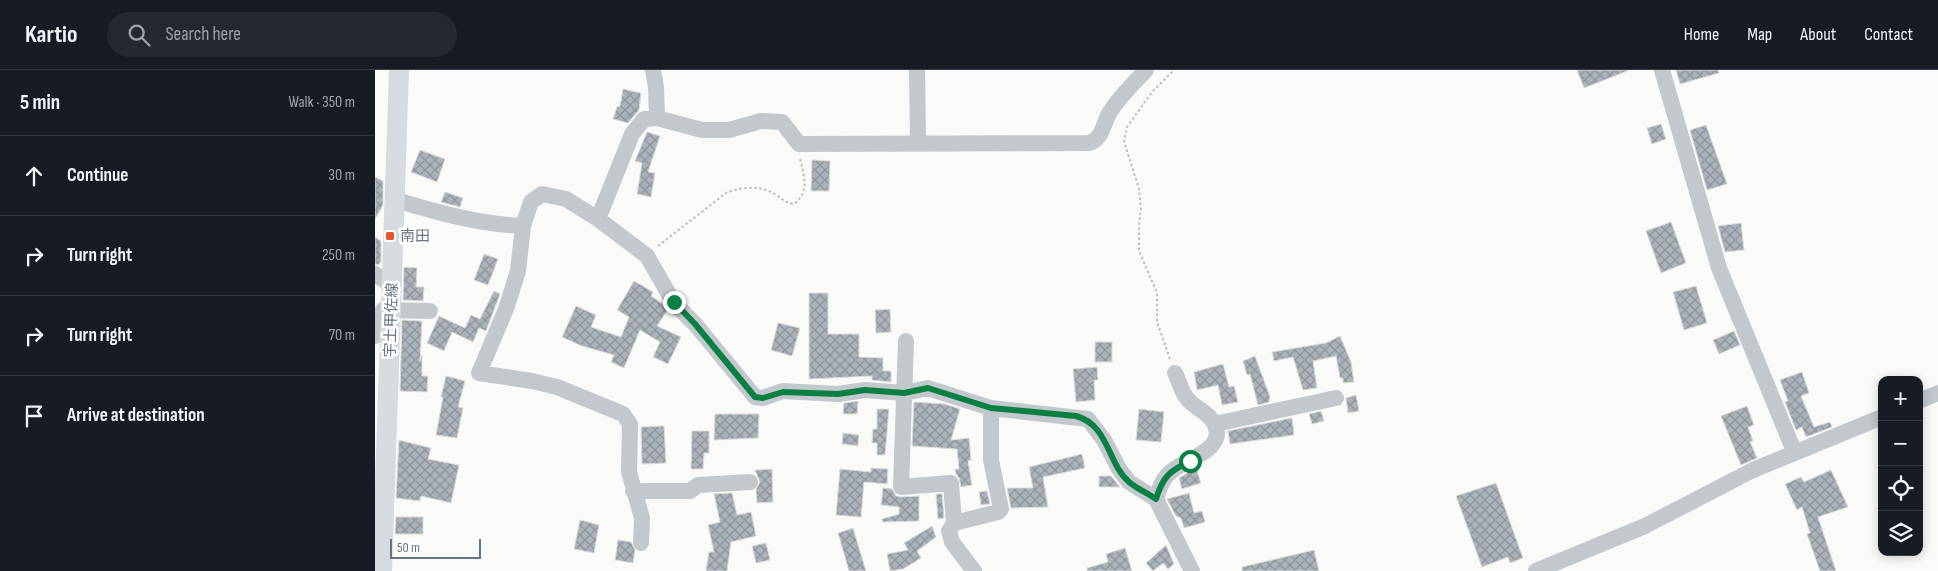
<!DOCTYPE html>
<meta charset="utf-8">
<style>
:root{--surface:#171b24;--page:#242831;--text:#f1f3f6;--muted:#9ea1a6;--line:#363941}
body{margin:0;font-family:"Sofia Sans Condensed","Noto Sans JP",sans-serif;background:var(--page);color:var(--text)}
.controls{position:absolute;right:15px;bottom:15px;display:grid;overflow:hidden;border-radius:10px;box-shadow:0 2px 12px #0003}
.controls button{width:45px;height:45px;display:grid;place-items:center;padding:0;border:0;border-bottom:1px solid var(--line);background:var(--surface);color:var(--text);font:25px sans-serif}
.scale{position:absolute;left:15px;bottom:12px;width:91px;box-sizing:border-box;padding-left:5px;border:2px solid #657683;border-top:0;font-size:14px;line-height:18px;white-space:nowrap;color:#657683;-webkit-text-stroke:4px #fff;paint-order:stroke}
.stop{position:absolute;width:15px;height:15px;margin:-11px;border:4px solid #0b8043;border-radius:50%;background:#fff}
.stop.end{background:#0b8043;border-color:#fff;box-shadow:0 1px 5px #0008}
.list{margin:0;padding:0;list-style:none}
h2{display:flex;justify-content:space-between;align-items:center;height:65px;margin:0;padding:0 20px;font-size:21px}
h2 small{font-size:16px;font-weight:400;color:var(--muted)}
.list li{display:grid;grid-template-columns:32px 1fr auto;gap:15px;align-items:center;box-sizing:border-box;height:80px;padding:0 20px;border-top:1px solid var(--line)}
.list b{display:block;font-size:19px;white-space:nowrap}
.list em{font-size:16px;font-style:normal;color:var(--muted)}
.icon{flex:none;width:28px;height:28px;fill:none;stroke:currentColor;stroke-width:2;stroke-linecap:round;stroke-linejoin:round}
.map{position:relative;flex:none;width:1563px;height:501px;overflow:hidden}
header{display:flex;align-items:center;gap:30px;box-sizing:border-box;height:70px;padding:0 25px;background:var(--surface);border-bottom:1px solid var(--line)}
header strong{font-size:24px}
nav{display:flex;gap:28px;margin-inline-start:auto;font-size:18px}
.search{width:350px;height:45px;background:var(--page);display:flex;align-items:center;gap:12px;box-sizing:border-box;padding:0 18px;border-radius:28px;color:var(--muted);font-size:19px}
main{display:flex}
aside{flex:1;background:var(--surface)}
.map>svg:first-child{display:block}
.building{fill:url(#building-cross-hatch);stroke:#dcdcda}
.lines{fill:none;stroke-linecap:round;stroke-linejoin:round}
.path{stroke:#bbbfc2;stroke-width:2;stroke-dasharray:2.5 2.5;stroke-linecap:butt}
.minor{stroke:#c3c8cc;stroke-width:16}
.major{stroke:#d6dbdf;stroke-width:20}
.route{stroke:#0b8043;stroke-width:6}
.poi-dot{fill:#e4572e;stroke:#fff;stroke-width:2}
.labels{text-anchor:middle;stroke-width:5;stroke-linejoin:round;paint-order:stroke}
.poi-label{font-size:15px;fill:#657683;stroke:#fff;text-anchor:start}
.street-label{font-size:15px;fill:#657683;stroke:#fff}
</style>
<header>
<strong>Kartio</strong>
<div class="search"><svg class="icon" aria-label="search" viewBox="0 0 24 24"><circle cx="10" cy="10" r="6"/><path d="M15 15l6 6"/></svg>Search here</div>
<nav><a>Home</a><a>Map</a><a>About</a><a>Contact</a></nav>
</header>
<main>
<aside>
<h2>5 min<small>Walk · 350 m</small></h2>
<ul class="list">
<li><svg class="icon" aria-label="ahead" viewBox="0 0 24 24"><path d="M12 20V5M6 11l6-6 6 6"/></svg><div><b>Continue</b></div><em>30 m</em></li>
<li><svg class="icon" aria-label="right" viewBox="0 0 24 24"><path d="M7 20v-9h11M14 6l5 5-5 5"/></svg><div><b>Turn right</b></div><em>250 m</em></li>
<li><svg class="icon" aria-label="right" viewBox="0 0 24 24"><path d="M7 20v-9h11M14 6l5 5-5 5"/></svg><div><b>Turn right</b></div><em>70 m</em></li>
<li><svg class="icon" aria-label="arrive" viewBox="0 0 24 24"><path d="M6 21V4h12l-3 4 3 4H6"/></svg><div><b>Arrive at destination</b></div></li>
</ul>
</aside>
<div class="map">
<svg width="1563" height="501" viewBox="0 0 1563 501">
<defs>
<pattern id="building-cross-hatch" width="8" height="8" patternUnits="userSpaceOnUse" patternTransform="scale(1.25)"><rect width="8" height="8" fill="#aab3b9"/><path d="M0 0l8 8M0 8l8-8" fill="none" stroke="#8e969c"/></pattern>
</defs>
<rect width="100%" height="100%" fill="#fafaf8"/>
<!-- building -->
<path class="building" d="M 1202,0 L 1252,0 L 1252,1 L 1209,18 Z
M 1301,0 L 1343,0 L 1344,3 L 1305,14 Z
M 248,19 L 266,23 L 264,40 L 253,53 L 238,49 L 242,37 L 245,36 Z
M 1286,54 L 1291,69 L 1277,74 L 1272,58 Z
M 1331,55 L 1352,114 L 1332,120 L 1315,60 Z
M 272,62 L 285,66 L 273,102 L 280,103 L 276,127 L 262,124 L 267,93 L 260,91 Z
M 45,80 L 70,89 L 62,112 L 36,102 Z
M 437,90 L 455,91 L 454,121 L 436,121 Z
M 0,107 L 8,111 L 8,135 L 0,149 Z
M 70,122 L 88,128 L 85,137 L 66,132 Z
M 1296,152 L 1311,193 L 1286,203 L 1271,161 Z
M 1366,153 L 1369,180 L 1350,182 L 1343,156 Z
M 0,167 L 6,171 L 6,192 L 3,195 L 0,194 Z
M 109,184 L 123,189 L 113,215 L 99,210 Z
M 29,197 L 42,198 L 41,217 L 49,217 L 48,231 L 28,230 Z
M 259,211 L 278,222 L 276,226 L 288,234 L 292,241 L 282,256 L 306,267 L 293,294 L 278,287 L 285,272 L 265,260 L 249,298 L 236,292 L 239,285 L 207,276 L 187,267 L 201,236 L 221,245 L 216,257 L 246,267 L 254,247 L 242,240 Z
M 1321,216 L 1332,253 L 1309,260 L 1298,222 Z
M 119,221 L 125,224 L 111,261 L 104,258 L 98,272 L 77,262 L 69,281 L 52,273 L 64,246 L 90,258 L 96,245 L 105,249 Z
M 434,223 L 453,223 L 453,264 L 484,264 L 484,287 L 508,288 L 508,301 L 516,301 L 516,312 L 497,310 L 497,306 L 434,309 Z
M 515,239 L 516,262 L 501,263 L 500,240 Z
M 27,250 L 47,251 L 45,291 L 47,285 L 47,306 L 53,306 L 52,322 L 25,321 Z
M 403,253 L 425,258 L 417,286 L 396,280 Z
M 1359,261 L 1365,275 L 1344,284 L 1338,270 Z
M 965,266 L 976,292 L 979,312 L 968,313 L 968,308 L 965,308 L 961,286 L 938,291 L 942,318 L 928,320 L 918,287 L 899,291 L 897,282 L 951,273 Z
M 720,272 L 737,272 L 737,292 L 720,292 Z
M 880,286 L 895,327 L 894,332 L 883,335 L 875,304 L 872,305 L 868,291 Z
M 848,294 L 854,317 L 859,316 L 863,332 L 847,335 L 843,315 L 822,320 L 819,302 Z
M 722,297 L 723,310 L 719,310 L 720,330 L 701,332 L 698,299 Z
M 1427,302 L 1434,323 L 1426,326 L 1439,357 L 1455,352 L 1457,357 L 1431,367 L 1427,357 L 1421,360 L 1410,332 L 1413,331 L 1405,310 Z
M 71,306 L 90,311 L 83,337 L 88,338 L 82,368 L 61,365 L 68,327 L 66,327 Z
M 981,325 L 984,341 L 973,343 L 971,328 Z
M 483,331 L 482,344 L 468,344 L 469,333 Z
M 539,332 L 570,334 L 585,339 L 576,370 L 594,368 L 596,390 L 593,391 L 597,415 L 586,417 L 584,408 L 581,404 L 580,399 L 584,399 L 582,379 L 537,376 Z
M 1372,336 L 1379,355 L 1373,357 L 1378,371 L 1375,372 L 1382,388 L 1366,395 L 1346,346 Z
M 502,339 L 514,339 L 510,385 L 502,385 L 502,373 L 497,373 L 498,359 L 502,359 Z
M 764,339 L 789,342 L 786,372 L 761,370 Z
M 946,341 L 949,351 L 937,354 L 934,344 Z
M 340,344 L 384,344 L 383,368 L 339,370 Z
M 917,348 L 919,365 L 855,374 L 853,361 Z
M 289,356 L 291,393 L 267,394 L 266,357 Z
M 317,361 L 334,361 L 334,383 L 329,383 L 328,399 L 316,399 Z
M 468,363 L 484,365 L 483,376 L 467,374 Z
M 24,370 L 56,378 L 53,389 L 84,395 L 76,433 L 46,426 L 45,431 L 21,428 Z
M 707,384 L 710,398 L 668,407 L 673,437 L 636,438 L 632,418 L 658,418 L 654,397 Z
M 496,398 L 513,399 L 512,414 L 489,412 L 486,447 L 461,445 L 465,399 L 496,402 Z
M 821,398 L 826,413 L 807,419 L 804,408 Z
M 397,399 L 398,432 L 382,433 L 381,419 L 385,412 L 380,400 Z
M 1456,400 L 1473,437 L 1443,447 L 1461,501 L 1445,501 L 1432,464 L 1435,463 L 1427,437 L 1422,440 L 1410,414 L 1426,407 L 1429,412 Z
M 724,406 L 736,406 L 745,417 L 724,417 Z
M 1121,413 L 1148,488 L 1135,493 L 1133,487 L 1107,497 L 1081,426 Z
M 508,418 L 517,419 L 521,426 L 526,427 L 544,426 L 544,451 L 508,452 L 507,449 L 524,444 L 524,437 L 506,435 Z
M 612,421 L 615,434 L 606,435 L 604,422 Z
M 357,423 L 362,445 L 376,442 L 381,466 L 356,472 L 352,501 L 331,501 L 334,482 L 339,482 L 333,455 L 345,452 L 339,424 Z
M 814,423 L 819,443 L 827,441 L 830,452 L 809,458 L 806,448 L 801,446 L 792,429 Z
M 561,424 L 567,424 L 569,448 L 563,449 Z
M 21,447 L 48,447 L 48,464 L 20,464 Z
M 205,450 L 224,455 L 219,483 L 199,479 Z
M 557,456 L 561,467 L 542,481 L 546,488 L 528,499 L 515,501 L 512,484 L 533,480 L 529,473 Z
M 478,458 L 491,501 L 474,501 L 463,463 Z
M 243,470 L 256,472 L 260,480 L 258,493 L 240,490 Z
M 391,473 L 395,490 L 381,493 L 377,476 Z
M 791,475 L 799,494 L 793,499 L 788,493 L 778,501 L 771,493 Z
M 750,478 L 757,501 L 712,501 L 712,498 L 733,492 L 731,484 Z
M 939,480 L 944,501 L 867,501 L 867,497 Z"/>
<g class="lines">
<!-- path -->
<path class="path" d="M 283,176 L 351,123 C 365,117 383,115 398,123 C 405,127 410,133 419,134 C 435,122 429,106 425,88
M 795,289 L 782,252 L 782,223 L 764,181 L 764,155 L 766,139 L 764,119 L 749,71 L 752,57 L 777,22 L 799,0"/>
<!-- minor -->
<path class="minor" d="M 278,0 L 281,17 L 282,48
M 542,0 L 543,72
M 1287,0 L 1344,198 L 1419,381
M 21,130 C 64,143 104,154 148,156 L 156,132 L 167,124 L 191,129 L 223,149 L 272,186 L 299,233 L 320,254 L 380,327 L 388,328 L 408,321 L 463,324 L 490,320 L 529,323 L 553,318 L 616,338 L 713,349 L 729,370 L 744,399 L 754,412 L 781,429 L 817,501
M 223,149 L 257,64 L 269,49 L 282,48 L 327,60 L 354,60 L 386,51 L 407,52 L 424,74 L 714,73 C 728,69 728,53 735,42 C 744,27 759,13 771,0
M 148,156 L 143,201 L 131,239 L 104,303 L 157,311 L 182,317 L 248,344 L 255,354 L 254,402 L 267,448 L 266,473
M 0,204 L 17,216
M 0,266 L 8,240 L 55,241
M 531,271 L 526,417 L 576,413 L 579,453
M 1544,331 L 1563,323
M 840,354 L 961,328
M 258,421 L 315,421 L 323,415 L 375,412
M 781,429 C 785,417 788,407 798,400 C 812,389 853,379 839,353 C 833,341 818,338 811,327 C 806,320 804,311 800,303
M 599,501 L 577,472 L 574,461 L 579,453 L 623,442 L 626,439 L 616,390 L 616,338
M 1161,501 L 1270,456 L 1378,400 L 1507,347"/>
<!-- major -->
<path class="major" d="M 7,501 L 24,0"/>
</g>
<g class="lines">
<!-- route -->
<path class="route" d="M 299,232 L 320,254 L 380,327 L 388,328 L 408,322 L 463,324 L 490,320 L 529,323 L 553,318 L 616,338 L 701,346 C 734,355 732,393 754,412 C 762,419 773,423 781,429 C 788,406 795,401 815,391"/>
</g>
<!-- markers -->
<rect class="poi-dot" x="10" y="161" width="10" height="10" rx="2.5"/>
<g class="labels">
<!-- poi labels -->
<g class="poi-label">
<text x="25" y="171">南田</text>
</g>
<!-- street labels -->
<g class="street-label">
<text transform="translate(16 250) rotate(-88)" y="5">宇土甲佐線</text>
</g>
</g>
</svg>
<div class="controls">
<button>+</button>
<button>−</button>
<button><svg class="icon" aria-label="locate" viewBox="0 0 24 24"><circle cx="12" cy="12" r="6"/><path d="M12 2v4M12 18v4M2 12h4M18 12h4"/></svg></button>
<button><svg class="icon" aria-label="layers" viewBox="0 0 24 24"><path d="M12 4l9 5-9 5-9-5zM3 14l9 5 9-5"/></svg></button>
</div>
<div class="scale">50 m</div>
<div class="stop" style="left:815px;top:391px"></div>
<div class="stop end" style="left:299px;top:232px"></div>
</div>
</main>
